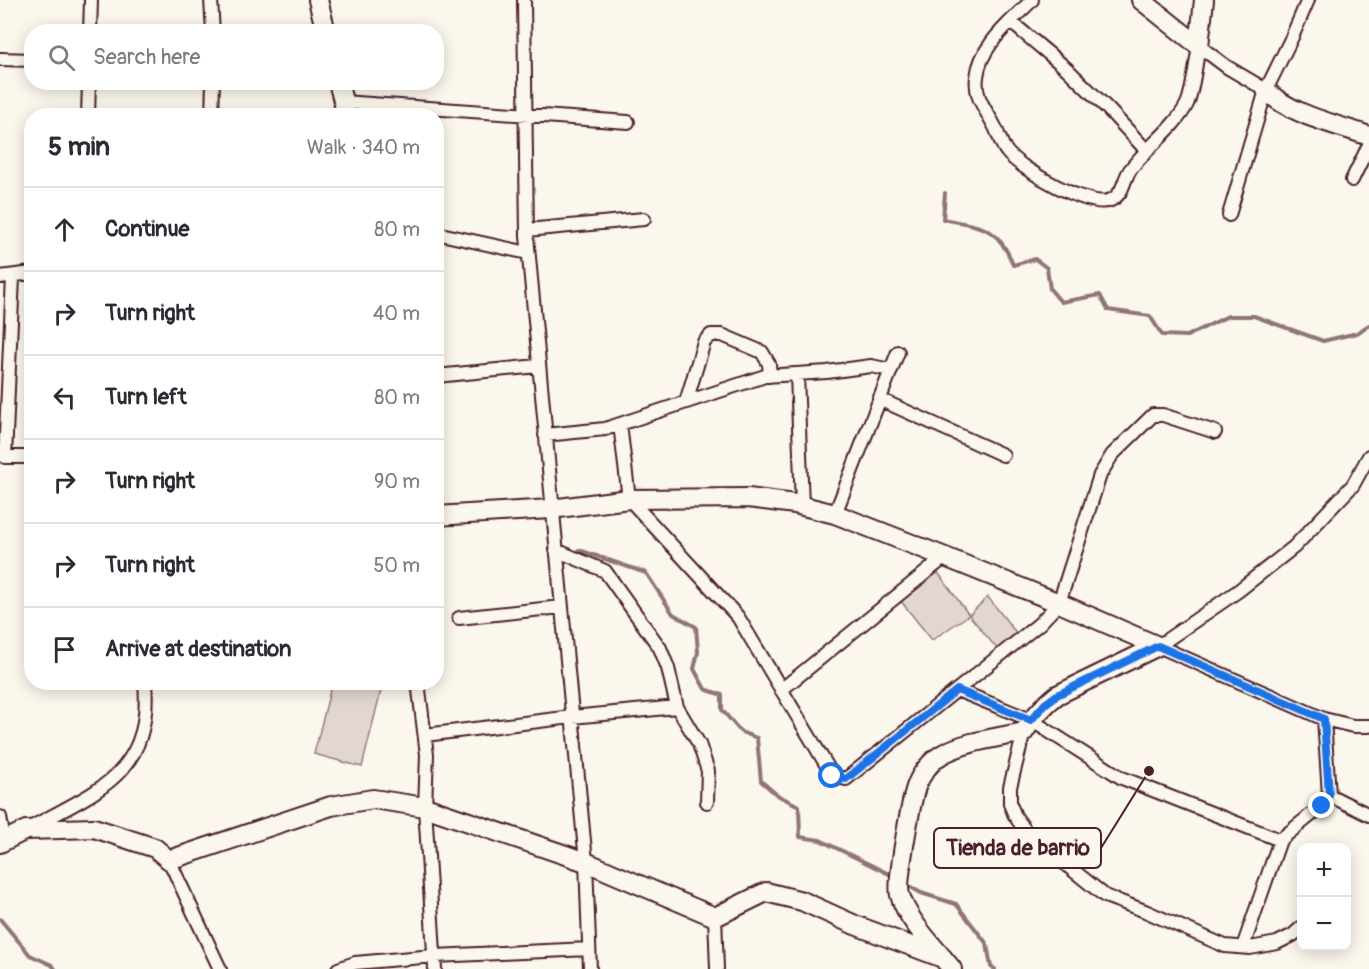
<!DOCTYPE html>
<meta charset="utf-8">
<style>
:root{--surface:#fff;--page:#f2f2f3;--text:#2b2b33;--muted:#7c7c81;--line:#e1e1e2}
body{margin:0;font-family:Pangolin,sans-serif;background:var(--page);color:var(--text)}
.controls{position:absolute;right:18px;bottom:18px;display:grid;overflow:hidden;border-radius:12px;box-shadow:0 3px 15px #0003}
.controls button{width:54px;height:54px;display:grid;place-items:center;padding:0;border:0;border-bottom:2px solid var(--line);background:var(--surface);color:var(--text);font:30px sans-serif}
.stop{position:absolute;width:18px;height:18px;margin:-14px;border:4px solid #1a73e8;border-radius:50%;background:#fff}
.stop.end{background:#1a73e8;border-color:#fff;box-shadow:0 2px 6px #0008}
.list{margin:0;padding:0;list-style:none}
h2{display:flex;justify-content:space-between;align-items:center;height:78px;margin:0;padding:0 24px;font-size:26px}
h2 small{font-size:20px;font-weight:400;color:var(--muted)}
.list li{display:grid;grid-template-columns:39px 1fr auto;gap:18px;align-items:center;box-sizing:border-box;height:84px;padding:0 24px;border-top:2px solid var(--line)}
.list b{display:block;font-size:22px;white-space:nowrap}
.list em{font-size:20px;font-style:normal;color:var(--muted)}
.icon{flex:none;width:33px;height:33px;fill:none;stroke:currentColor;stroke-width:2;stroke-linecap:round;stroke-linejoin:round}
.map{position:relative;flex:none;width:1369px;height:969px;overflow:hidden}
.search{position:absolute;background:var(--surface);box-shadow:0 3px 15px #0003;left:24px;top:24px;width:420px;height:66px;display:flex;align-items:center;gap:15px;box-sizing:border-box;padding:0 21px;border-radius:24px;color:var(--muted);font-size:22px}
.panel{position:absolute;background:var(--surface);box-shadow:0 3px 15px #0003;left:24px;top:108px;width:420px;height:582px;border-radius:24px}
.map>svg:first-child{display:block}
.green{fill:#e2d7d0;stroke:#967b7e;stroke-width:1.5}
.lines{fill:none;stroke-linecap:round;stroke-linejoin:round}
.stream{stroke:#907477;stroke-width:4}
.street-casing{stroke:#4a1f2b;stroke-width:16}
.secondary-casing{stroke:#4a1f2b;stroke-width:22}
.street{stroke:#fbf7ec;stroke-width:12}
.secondary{stroke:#fbf7ec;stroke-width:18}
.route{stroke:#1a73e8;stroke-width:8}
.leader{fill:none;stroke:#4a1f2b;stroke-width:2}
.callout-dot{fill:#4a1f2b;stroke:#fbf7ec;stroke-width:2}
.callout{fill:#fbf7ec;stroke:#4a1f2b;stroke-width:2}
.callout-label{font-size:22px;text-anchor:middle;font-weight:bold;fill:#4a1f2b}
</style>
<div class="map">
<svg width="1369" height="969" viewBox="0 0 1369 969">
<rect width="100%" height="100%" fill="#fbf7ec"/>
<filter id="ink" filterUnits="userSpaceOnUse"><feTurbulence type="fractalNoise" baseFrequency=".0167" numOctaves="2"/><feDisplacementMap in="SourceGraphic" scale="12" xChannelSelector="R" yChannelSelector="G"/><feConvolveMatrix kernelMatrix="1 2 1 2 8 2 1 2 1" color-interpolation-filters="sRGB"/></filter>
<g filter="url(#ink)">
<!-- green -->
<path class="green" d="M 936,570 L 969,615 L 988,597 L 1017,634 L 998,650 L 969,615 L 932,640 L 900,600 Z
M 332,683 L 353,683 L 381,690 L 362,767 L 314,754 Z"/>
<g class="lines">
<!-- stream -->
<path class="stream" d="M 945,193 L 943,219 C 981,227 998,225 1013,265 L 1035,259 L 1047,268 L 1050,289 L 1061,302 L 1100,295 L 1108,310 L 1150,316 L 1162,335 L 1187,336 L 1228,316 L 1254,316 L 1323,341 L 1357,333 L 1369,325
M 579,550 L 646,573 L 673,614 L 696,627 L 698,652 L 694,669 L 705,689 L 722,695 L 722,710 L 741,732 L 757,738 L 761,781 L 777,795 L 799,806 L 800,837 L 820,840 L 889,874
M 909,886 L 921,893 L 956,904 L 987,944 L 991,967 L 995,969
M 0,919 L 30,955 L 52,965 L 55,969"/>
<!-- street casing -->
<g class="street-casing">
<path id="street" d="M 211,0 L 213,32
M 524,0 L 527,236 L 586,862 L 590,969
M 1032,0 C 1012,21 980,45 977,77 C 974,98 986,109 995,127 C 999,135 1001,145 1007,152 C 1020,169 1091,210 1111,200 C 1124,194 1123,180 1130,170 C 1146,148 1175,128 1187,104 C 1193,91 1196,61 1199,46 L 1227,67 L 1266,90 L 1292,37 L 1308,0
M 1011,22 L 1067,69 L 1108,109 L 1147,151
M 90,32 L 91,0
M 0,59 L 32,60
M 343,102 L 628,122
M 88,116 L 89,82
M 212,116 L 213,82
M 1352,180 L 1369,145
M 1229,215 L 1266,90
M 527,230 L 644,219
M 436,233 L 528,253
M 0,277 L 32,273
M 13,277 L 5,457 L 32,457
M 797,374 L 802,506
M 436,376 L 538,366
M 879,399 L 1003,455
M 686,402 L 704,342 L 711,335 L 722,335 L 762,352 L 769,364 L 770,376
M 620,424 L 629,499 L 738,617 L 833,776 L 846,779 L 1039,624 L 1059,603 L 1100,475 L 1112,455 L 1153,415 L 1163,415 L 1215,432
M 545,435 L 605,429 L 765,376 L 827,372 L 871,366 L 891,370
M 835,514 L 898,352
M 556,550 L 605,571 L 660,648 L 668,668 L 677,707 L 699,744 L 708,771 L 707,802
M 459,618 L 561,607
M 1158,646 L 1238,591 L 1294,547 L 1353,485 L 1369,456
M 1158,646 L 1324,719 L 1353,726 L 1369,726
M 418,682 L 427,755 L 425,807 L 435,969
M 781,690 L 945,557
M 957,690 L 1031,720 L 1122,778 L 1280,840
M 1024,732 L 1010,787 L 1010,804 L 1015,816 L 1027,833 L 1105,896 L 1145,911 L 1225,946 L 1250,948 L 1277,943 L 1293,935 L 1302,927
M 425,735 L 572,717 L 677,707
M 1329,795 L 1369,815
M 0,817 L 4,841
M 30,828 C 98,790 153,774 145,682
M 169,860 L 220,969
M 715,917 L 717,969
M 1243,947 L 1280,840 L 1322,806 L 1329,795 L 1324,719
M 338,969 L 355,963 L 434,956 L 589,949"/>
</g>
<!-- secondary casing -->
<g class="secondary-casing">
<path id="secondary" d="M 318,0 L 326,32
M 1141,0 L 1199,46
M 1199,46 L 1204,0
M 338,82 L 347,116
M 1266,90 C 1288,114 1338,125 1369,136
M 436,516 L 551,509 L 629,499 L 748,498 L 795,504 L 835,514 L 945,557 L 1059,603 L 1158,646
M 0,843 L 26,830 L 94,828 L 155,848 L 169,860 L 331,806 L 373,799 L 425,807 L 586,862 L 715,917 L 766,892 L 802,901 L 855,925 L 943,958
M 952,969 C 935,948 907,920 900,895 C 896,882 911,802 916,787 C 920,775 930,762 941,755 C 965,741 997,738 1024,732 C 1033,717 1043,706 1057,695 L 1158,646"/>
</g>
<!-- street -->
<use href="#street" class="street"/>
<!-- secondary -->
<use href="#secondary" class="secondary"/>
</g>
</g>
<g class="lines" filter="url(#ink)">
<!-- route -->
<path class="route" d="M 832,776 L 846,779 L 957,690 L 1031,720 L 1045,704 L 1057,695 L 1158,646 L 1324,719 L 1329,795 L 1322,806"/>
</g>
<!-- callouts -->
<path class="leader" d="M1149 771L1101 848"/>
<circle class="callout-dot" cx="1149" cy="771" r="6"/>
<rect class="callout" x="934" y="828" width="167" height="40" rx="6"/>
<g class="callout-label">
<text x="1018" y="855">Tienda de barrio</text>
</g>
</svg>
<div class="controls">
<button>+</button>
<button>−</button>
</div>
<div class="stop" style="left:832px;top:776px"></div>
<div class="stop end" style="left:1322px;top:806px"></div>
<div class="search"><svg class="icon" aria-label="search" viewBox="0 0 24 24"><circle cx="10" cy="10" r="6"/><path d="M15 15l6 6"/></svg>Search here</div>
<section class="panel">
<h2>5 min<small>Walk · 340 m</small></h2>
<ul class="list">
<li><svg class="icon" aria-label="ahead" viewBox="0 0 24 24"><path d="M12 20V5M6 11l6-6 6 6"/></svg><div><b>Continue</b></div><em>80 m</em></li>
<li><svg class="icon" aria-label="right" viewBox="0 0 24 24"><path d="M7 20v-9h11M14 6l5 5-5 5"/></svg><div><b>Turn right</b></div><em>40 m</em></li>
<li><svg class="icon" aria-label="left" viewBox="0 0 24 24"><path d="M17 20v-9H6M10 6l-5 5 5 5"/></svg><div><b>Turn left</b></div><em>80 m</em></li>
<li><svg class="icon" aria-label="right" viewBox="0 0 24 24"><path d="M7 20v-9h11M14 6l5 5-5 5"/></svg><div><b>Turn right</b></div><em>90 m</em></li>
<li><svg class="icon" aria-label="right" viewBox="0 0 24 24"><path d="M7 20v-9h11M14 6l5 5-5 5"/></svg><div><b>Turn right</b></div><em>50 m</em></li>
<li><svg class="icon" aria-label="arrive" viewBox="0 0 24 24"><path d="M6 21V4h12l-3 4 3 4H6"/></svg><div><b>Arrive at destination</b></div></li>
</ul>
</section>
</div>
